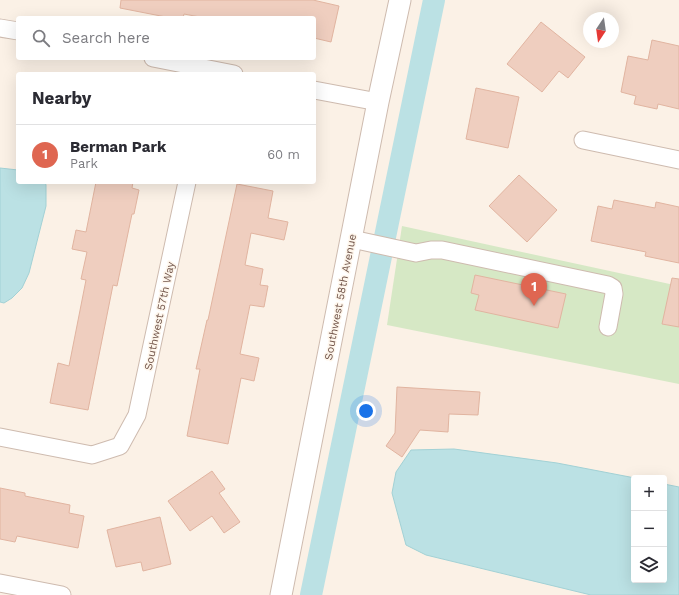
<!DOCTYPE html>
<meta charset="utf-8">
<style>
:root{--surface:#fff;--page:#f2f2f3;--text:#2b2b33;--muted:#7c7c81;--line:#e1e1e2;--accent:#df6651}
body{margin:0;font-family:"Work Sans",sans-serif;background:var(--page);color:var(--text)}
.controls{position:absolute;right:12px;bottom:12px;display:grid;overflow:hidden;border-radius:4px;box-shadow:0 4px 16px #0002}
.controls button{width:36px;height:36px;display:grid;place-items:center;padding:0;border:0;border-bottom:1px solid var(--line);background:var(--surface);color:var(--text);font:20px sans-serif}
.compass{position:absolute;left:583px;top:12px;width:36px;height:36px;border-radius:50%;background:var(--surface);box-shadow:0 4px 16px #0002;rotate:193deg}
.you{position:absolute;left:366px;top:411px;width:14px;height:14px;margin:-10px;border:3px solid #fff;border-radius:50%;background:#1a73e8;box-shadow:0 0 0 6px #1a73e833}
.badge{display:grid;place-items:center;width:26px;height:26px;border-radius:50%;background:var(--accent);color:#fff;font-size:13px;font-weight:700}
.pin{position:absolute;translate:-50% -33px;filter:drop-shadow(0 1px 2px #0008)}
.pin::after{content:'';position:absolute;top:21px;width:14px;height:12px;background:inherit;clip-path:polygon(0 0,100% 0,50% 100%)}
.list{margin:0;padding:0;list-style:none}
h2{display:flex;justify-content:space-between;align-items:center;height:52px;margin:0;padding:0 16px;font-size:17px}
h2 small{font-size:13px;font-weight:400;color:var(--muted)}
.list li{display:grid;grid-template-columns:26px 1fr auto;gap:12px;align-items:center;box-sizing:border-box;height:60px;padding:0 16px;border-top:1px solid var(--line)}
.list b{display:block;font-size:15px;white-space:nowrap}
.list p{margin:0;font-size:13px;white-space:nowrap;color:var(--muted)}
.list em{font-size:13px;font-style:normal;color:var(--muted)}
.icon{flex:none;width:22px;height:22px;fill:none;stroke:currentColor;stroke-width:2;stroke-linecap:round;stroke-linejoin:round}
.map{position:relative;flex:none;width:679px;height:595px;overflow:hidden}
.search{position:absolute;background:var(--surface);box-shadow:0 4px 16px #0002;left:16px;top:16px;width:300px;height:44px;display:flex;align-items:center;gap:10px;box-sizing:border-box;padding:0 14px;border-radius:4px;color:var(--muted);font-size:15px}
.panel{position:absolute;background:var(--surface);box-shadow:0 4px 16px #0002;left:16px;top:72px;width:300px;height:112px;border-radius:4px}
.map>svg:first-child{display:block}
.green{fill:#d6e8c5}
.water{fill:#bbe1e4;stroke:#a2d1d5}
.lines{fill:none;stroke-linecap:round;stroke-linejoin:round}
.canal{stroke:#bbe1e4;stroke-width:22}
.building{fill:#efcebf;stroke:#e1b4a0}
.minor-casing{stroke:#cebbaf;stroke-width:19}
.tertiary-casing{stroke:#cebbaf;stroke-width:23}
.minor{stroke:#fff;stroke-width:17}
.tertiary{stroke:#fff;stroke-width:21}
.labels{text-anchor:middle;stroke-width:3;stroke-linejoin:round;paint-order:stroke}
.street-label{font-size:11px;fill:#73574c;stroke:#fef6ec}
</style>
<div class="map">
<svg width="679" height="595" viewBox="0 0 679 595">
<rect width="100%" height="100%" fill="#fbf1e6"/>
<!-- green -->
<path class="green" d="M 402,226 L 679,286 L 679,384 L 387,325 Z"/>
<!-- water -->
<path class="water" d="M 0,168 L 18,170 L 18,182 L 45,182 L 46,185 L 46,206 L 29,273 L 22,288 L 12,298 L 4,303 L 0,302 Z
M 454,449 L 557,463 L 635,478 L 634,580 L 664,580 L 664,484 L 679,487 L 679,595 L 591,595 L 426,555 L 406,545 L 392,493 L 396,472 L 411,450 Z"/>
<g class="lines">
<!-- canal -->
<path class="canal" d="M 311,595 L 434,0"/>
</g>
<!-- building -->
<path class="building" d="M 121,0 L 313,0 L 339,6 L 331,42 L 314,38 L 314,18 L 205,18 L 184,14 L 183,18 L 171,18 L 120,8 Z
M 541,22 L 585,57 L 568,78 L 559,71 L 542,92 L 507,64 Z
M 652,40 L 679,46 L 679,109 L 658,104 L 657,109 L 634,104 L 636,96 L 621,92 L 628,56 L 648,60 Z
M 476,88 L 519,97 L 508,148 L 466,139 Z
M 519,175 L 557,210 L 527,242 L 489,206 Z
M 96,182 L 133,182 L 132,188 L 139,190 L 134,214 L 132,214 L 117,286 L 113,285 L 88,410 L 50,403 L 58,363 L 69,366 L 86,280 L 81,279 L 87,252 L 72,249 L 76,230 L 86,232 Z
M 237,184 L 273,191 L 268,218 L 288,222 L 284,240 L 251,233 L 245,265 L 263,269 L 260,285 L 268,286 L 264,307 L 250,305 L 240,354 L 259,358 L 254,381 L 241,378 L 228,444 L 187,436 L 200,369 L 196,369 L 207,320 L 208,320 Z
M 614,200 L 655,208 L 656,202 L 679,207 L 679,263 L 645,256 L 646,252 L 591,241 L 598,206 L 612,209 Z
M 475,275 L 566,294 L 558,328 L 475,310 L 479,295 L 471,293 Z
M 672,278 L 679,279 L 679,327 L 662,324 Z
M 397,387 L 480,392 L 478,415 L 449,414 L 448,432 L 420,430 L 402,457 L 386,446 L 395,433 Z
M 212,471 L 225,489 L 219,493 L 240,522 L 224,533 L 212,516 L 190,531 L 168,501 Z
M 0,488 L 25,493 L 25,496 L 70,505 L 69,513 L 84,516 L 78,548 L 17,536 L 15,542 L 0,539 Z
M 160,517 L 171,564 L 143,571 L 141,562 L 116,567 L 107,530 Z"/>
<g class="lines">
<!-- minor casing -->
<g class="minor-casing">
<path id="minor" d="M 0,28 L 18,31
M 153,58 L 234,74
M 314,90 L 378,102
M 583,140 L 679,160
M 352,239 L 416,253 L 431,250 L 442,250 L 608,285 L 613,288 L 614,294 L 608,327
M 0,437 L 92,455 L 120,446 L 137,415 L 187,182
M 0,583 L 62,595"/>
</g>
<!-- tertiary casing -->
<g class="tertiary-casing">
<path id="tertiary" d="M 281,595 L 378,102 L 400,0"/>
</g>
<!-- minor -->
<use href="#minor" class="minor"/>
<!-- tertiary -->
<use href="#tertiary" class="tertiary"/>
</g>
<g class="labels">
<!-- street labels -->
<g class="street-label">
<text transform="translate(340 297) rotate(-79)" y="4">Southwest 58th Avenue</text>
<text transform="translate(159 316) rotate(-78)" y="4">Southwest 57th Way</text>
</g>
</g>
</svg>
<div class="controls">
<button>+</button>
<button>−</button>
<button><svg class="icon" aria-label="layers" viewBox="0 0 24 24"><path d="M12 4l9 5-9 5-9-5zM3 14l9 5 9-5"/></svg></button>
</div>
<svg class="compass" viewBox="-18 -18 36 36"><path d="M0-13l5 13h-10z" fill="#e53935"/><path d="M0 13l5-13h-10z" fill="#7c7c81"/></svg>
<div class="you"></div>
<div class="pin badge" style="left:534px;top:306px">1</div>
<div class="search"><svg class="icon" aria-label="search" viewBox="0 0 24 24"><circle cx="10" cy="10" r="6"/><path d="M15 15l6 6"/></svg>Search here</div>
<section class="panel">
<h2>Nearby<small></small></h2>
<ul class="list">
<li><span class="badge">1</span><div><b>Berman Park</b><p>Park</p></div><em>60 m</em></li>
</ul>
</section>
</div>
